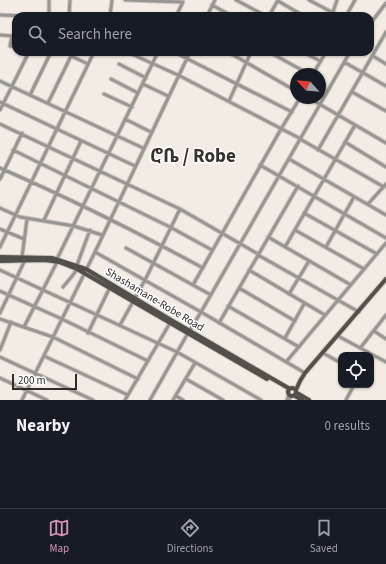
<!DOCTYPE html>
<meta charset="utf-8">
<style>
:root{--surface:#171b24;--page:#242831;--text:#f1f3f6;--muted:#9ea1a6;--line:#363941;--accent:#d496b3}
body{margin:0;font-family:"Source Sans 3","Noto Sans Ethiopic",sans-serif;background:var(--page);color:var(--text)}
.controls{position:absolute;right:12px;bottom:12px;display:grid;overflow:hidden;border-radius:8px;box-shadow:0 1px 3px #0004}
.controls button{width:36px;height:36px;display:grid;place-items:center;padding:0;border:0;border-bottom:1px solid var(--line);background:var(--surface);color:var(--text);font:20px sans-serif}
.compass{position:absolute;left:290px;top:68px;width:36px;height:36px;border-radius:50%;background:var(--surface);box-shadow:0 1px 3px #0004;rotate:296deg}
.scale{position:absolute;left:12px;bottom:10px;width:65px;box-sizing:border-box;padding-left:4px;border:2px solid #2f2d2a;border-top:0;font-size:11px;line-height:14px;white-space:nowrap;color:#2f2d2a;-webkit-text-stroke:3px #fff;paint-order:stroke}
.list{margin:0;padding:0;list-style:none}
h2{display:flex;justify-content:space-between;align-items:center;height:52px;margin:0;padding:0 16px;font-size:17px}
h2 small{font-size:13px;font-weight:400;color:var(--muted)}
.icon{flex:none;width:22px;height:22px;fill:none;stroke:currentColor;stroke-width:2;stroke-linecap:round;stroke-linejoin:round}
.map{position:relative;flex:none;width:386px;height:400px;overflow:hidden}
.search{position:absolute;background:var(--surface);box-shadow:0 1px 3px #0004;left:12px;right:12px;top:12px;height:44px;display:flex;align-items:center;gap:10px;box-sizing:border-box;padding:0 14px;border-radius:12px;color:var(--muted);font-size:15px}
.sheet{height:108px;background:var(--surface)}
nav{display:flex;justify-content:space-around;align-items:center;box-sizing:border-box;height:56px;border-top:1px solid var(--line);background:var(--surface);font-size:11px;color:var(--muted)}
nav a{display:grid;justify-items:center;gap:2px}
nav .on{color:var(--accent)}
.map>svg:first-child{display:block}
.lines{fill:none;stroke-linecap:round;stroke-linejoin:round}
.minor-casing{stroke:#d0cac3;stroke-width:5}
.major-casing{stroke:#d0cac3;stroke-width:6}
.minor{stroke:#989692;stroke-width:3}
.major{stroke:#525049;stroke-width:4}
.labels{text-anchor:middle;stroke-width:3;stroke-linejoin:round;paint-order:stroke}
.street-label{font-size:11px;fill:#2f2d2a;stroke:#fff}
.town-label{font-size:19px;font-weight:bold;fill:#37322b;stroke:#fff}
</style>
<div class="map">
<svg width="386" height="400" viewBox="0 0 386 400">
<rect width="100%" height="100%" fill="#f3ece4"/>
<g class="lines">
<!-- minor casing -->
<g class="minor-casing">
<path id="minor" d="M 125,0 L 183,2
M 236,0 L 266,16
M 309,0 L 339,16
M 278,1 L 304,16
M 212,5 L 232,16
M 333,12 L 337,0
M 0,15 L 28,16
M 49,16 L 49,0
M 69,16 L 70,0
M 110,16 L 112,0
M 176,16 L 183,2
M 207,16 L 215,0
M 269,16 L 278,0
M 346,16 L 355,0
M 370,24 L 386,3
M 0,35 L 12,36 L 10,46 L 16,47
M 127,52 L 178,75 L 301,139
M 174,52 L 292,112
M 228,52 L 296,91
M 269,52 L 309,74
M 303,52 L 320,61
M 71,56 L 88,64
M 373,56 L 386,64
M 344,62 L 386,86
M 119,64 L 146,78
M 313,74 L 326,52
M 111,79 L 138,93
M 0,81 L 143,148
M 143,84 L 168,96
M 352,92 L 386,111
M 104,94 L 132,107
M 30,95 L 51,52
M 309,98 L 386,143
M 229,101 L 251,52
M 0,102 L 135,166
M 48,103 L 73,52
M 0,110 L 29,52
M 125,119 L 151,132
M 0,124 L 180,209 L 258,254
M 300,139 L 384,187
M 345,142 L 386,167
M 13,150 L 170,227 L 212,250
M 318,150 L 386,32
M 289,159 L 386,215
M 260,165 L 386,238
M 0,168 C 69,198 137,232 203,268
M 0,179 L 22,133
M 368,204 L 386,184
M 0,208 L 20,217 L 74,226 L 102,235
M 304,213 L 377,254
M 44,220 L 81,141
M 0,229 L 24,239
M 295,230 L 364,269
M 268,237 L 351,285
M 0,247 L 94,52
M 285,247 L 355,125
M 326,247 L 354,197
M 126,248 L 211,295
M 95,252 L 201,312 L 305,373
M 258,255 L 359,312
M 22,257 L 27,219
M 57,259 L 158,52
M 77,265 L 90,230
M 0,270 L 177,352 L 261,400
M 249,270 L 325,315
M 193,285 L 281,129 L 300,98
M 63,287 L 73,275 L 77,269
M 239,288 L 295,321
M 0,291 L 62,319 L 148,361
M 289,294 L 309,261
M 228,306 L 299,347
M 0,313 L 25,260
M 0,319 L 53,337 L 138,379
M 219,323 L 298,186
M 120,325 L 145,280 L 180,209
M 24,327 L 57,262
M 374,331 L 386,339
M 88,333 L 110,287
M 338,336 L 386,362
M 285,338 L 304,304
M 361,347 L 386,315
M 0,350 L 11,322
M 323,353 L 341,363
M 44,356 L 128,395
M 0,357 L 93,400
M 286,362 L 386,243
M 0,378 L 47,400
M 186,379 L 223,400
M 176,396 L 183,400
M 22,400 L 95,252 L 190,52
M 125,400 L 170,323
M 150,400 L 188,333 L 201,312 L 350,52
M 173,400 L 195,363
M 287,400 L 289,394
M 288,400 L 292,396
M 346,400 L 354,385"/>
</g>
<!-- major casing -->
<g class="major-casing">
<path id="major" d="M 0,257 L 52,258 L 86,269 L 171,320 L 290,389
M 0,261 L 45,260 L 59,262 L 77,269 L 267,379
M288 392a4 4 0 1 1 8 0a4 4 0 1 1-8 0Z
M 296,390 L 300,381 L 305,373 L 386,279
M 297,393 L 309,400
M 295,396 L 302,400"/>
</g>
<!-- minor -->
<use href="#minor" class="minor"/>
<!-- major -->
<use href="#major" class="major"/>
</g>
<g class="labels">
<!-- street labels -->
<g class="street-label">
<text transform="translate(155 299) rotate(31)" y="4">Shashamane-Robe Road</text>
</g>
<!-- town labels -->
<g class="town-label">
<text x="193" y="162">ሮቤ / Robe</text>
</g>
</g>
</svg>
<div class="controls">
<button><svg class="icon" aria-label="locate" viewBox="0 0 24 24"><circle cx="12" cy="12" r="6"/><path d="M12 2v4M12 18v4M2 12h4M18 12h4"/></svg></button>
</div>
<svg class="compass" viewBox="-18 -18 36 36"><path d="M0-13l5 13h-10z" fill="#e53935"/><path d="M0 13l5-13h-10z" fill="#9ea1a6"/></svg>
<div class="scale">200 m</div>
<div class="search"><svg class="icon" aria-label="search" viewBox="0 0 24 24"><circle cx="10" cy="10" r="6"/><path d="M15 15l6 6"/></svg>Search here</div>
</div>
<section class="sheet">
<h2>Nearby<small>0 results</small></h2>
<ul class="list">
</ul>
</section>
<nav>
<a class="on"><svg class="icon" aria-label="map" viewBox="0 0 24 24"><path d="M3 6l6-2 6 2 6-2v14l-6 2-6-2-6 2zM9 4v14M15 6v14"/></svg>Map</a>
<a><svg class="icon" aria-label="directions" viewBox="0 0 24 24"><path d="M12 3l9 9-9 9-9-9zM9 14v-3h6M13 9l2 2-2 2"/></svg>Directions</a>
<a><svg class="icon" aria-label="saved" viewBox="0 0 24 24"><path d="M7 4h10v16l-5-4-5 4z"/></svg>Saved</a>
</nav>
